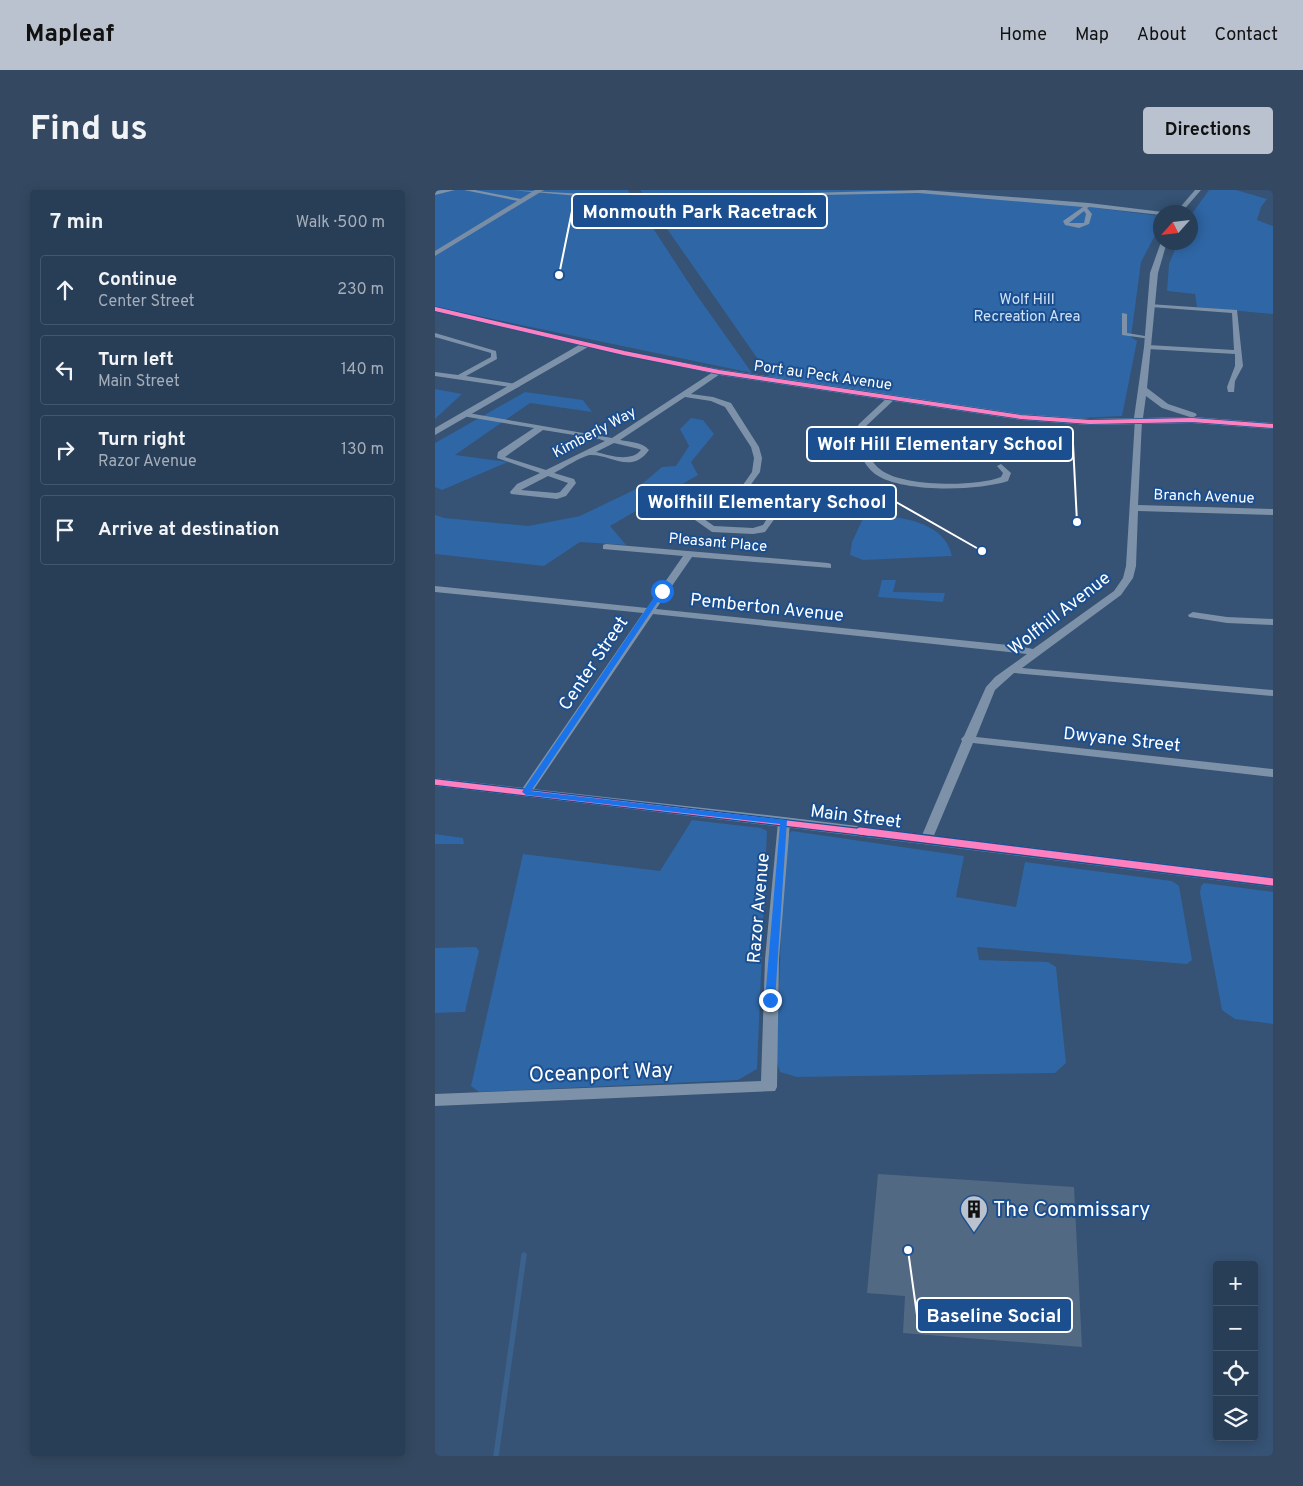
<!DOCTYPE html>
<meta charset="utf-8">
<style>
:root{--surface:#283e57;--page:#344961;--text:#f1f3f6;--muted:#a5aeba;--line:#44576d;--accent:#b9c2ce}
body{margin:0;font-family:Overpass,sans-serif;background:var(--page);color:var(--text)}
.controls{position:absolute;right:15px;bottom:15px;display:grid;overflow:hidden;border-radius:5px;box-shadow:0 2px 12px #0003}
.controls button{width:45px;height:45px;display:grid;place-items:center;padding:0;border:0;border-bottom:1px solid var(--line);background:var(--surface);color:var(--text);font:25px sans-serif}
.compass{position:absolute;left:718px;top:15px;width:45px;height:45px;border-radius:50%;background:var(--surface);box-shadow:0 2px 12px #0003;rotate:243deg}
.stop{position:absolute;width:15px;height:15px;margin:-11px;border:4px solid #1a73e8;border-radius:50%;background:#fff}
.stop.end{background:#1a73e8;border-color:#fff;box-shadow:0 1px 5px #0008}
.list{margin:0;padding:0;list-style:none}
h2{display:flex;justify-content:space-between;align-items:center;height:65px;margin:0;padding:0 20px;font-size:21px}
h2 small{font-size:16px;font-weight:400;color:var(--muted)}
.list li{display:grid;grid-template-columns:32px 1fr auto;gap:15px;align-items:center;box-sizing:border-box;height:70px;margin:0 10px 10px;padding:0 10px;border:1px solid var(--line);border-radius:5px}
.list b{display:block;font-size:19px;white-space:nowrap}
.list p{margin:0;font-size:16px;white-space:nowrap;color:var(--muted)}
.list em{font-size:16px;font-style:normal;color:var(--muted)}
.icon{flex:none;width:28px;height:28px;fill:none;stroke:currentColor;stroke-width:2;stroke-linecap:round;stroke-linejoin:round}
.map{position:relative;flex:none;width:838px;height:1266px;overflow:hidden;border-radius:5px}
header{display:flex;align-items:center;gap:30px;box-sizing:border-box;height:70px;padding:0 25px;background:var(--accent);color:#111}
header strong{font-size:24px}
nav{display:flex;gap:28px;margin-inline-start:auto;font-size:18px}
.intro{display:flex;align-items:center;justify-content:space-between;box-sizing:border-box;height:120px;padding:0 30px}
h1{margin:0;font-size:35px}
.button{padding:12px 22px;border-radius:5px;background:var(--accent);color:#111;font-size:18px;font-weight:700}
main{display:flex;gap:30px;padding:0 30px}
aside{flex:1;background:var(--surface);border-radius:5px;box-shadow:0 2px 12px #0003}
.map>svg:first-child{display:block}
.green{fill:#2f66a5}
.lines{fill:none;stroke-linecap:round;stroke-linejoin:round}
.stream{stroke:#3b618d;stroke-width:5.5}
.building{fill:#526984}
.minor{fill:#7d92a8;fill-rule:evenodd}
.tertiary{fill:#7d92a8;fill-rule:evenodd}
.secondary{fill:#798da4;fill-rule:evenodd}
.cycleway-far2-casing{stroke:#1b4f8f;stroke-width:5.5}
.cycleway-far1-casing{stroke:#1b4f8f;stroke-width:8}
.cycleway-casing{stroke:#1b4f8f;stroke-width:10}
.cycleway-far2{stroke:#ff80c0;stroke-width:4}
.cycleway-far1{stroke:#ff80c0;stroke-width:5.5}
.cycleway{stroke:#ff80c0;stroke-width:7}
.route{fill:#1a73e8}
.labels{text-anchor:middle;stroke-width:4;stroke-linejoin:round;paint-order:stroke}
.far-park-label{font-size:15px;fill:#cfe3fa;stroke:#1b4f8f}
.far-street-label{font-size:15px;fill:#fff;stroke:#1b4f8f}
.street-label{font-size:18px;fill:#fff;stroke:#1b4f8f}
.near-street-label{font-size:21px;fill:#fff;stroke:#1b4f8f}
.near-poi-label{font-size:21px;fill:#fff;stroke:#1b4f8f;text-anchor:start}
.leader{fill:none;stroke:#fff;stroke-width:2}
.callout-dot{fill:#fff;stroke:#1b4f8f;stroke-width:2}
.callout{fill:#1b4f8f;stroke:#fff;stroke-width:2}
.callout-label{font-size:19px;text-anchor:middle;font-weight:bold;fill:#fff}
</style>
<header>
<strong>Mapleaf</strong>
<nav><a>Home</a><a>Map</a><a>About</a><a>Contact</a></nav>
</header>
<div class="intro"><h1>Find us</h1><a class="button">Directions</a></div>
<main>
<aside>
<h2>7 min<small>Walk · 500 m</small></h2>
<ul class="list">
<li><svg class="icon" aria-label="ahead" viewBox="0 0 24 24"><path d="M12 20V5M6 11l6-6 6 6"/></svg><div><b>Continue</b><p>Center Street</p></div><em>230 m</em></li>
<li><svg class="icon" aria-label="left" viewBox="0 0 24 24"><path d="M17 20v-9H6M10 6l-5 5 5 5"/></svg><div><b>Turn left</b><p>Main Street</p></div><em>140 m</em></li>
<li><svg class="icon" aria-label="right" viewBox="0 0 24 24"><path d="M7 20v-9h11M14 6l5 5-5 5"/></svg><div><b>Turn right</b><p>Razor Avenue</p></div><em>130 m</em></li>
<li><svg class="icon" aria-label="arrive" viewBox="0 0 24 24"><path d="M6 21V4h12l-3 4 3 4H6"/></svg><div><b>Arrive at destination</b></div></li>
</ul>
</aside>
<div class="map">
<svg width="838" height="1266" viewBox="0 0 838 1266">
<rect width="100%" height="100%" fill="#365274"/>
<!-- green -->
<path class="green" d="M 0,0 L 193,0 L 261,104 L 317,183 L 0,117 Z
M 205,0 L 454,0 L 599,10 L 725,26 L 725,36 L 706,72 L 696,147 L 702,151 L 687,226 L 625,229 L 502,214 L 336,188 Z
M 774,0 L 801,0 L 832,9 L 826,17 L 822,30 L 838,36 L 838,124 L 762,117 L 760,104 L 732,101 L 734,74 L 743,53 L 756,52 L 756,25 Z
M 0,199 L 27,204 L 0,229 Z
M 90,202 L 148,210 L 157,222 L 95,213 L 20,265 L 73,272 L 7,300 L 0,297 L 0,253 Z
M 256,228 L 268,230 L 279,244 L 256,272 L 263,285 L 175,336 L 191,355 L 145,352 L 109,376 L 0,364 L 0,325 L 9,328 L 93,336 L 145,326 L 201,299 L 227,277 L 241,276 L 254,256 L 245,239 Z
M 430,324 C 461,326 510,330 517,366 L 428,370 L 415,365 L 417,352 Z
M 447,390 L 461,390 L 458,402 L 510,403 L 508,412 L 443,407 Z
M 257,630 L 326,638 L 332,641 L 322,879 L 303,890 L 44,902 L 36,896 L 88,664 L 225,681 Z
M 357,641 L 529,666 L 521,707 L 581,717 L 590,672 L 737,691 L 744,696 L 757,770 L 752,774 L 542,757 L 544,770 L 613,772 L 621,777 L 631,873 L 620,883 L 362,887 L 345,882 L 341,870 L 350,647 Z
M 0,644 L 28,648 L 29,654 L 0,654 Z
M 769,693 L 838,702 L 838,834 L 800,829 L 787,820 L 765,703 L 766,696 Z
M 41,757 L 44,761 L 30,822 L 0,823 L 0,758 Z"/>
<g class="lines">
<!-- stream -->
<path class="stream" d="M 61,1266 L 89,1065"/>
</g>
<!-- building -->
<path class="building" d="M 443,984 L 639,997 L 647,1157 L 468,1143 L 470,1106 L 432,1103 Z"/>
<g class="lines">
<!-- minor -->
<path class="minor" d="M 8,0 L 20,0 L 0,5 L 0,1 Z
M 29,0 L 40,0 L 91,10 L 88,12 Z
M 76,0 L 188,6 L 247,3 L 325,4 L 489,0 L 654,13 L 728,22 L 726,22 L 726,25 L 654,17 L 652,18 L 657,24 L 654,34 L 644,38 L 630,35 L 628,31 L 648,17 L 483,3 L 295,7 L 286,16 L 253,30 L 251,27 L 282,14 L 289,7 L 247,7 L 188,10 ZM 649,21 L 651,24 L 649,33 L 634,33 Z
M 714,114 L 802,120 L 808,176 L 800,191 L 799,202 L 793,202 L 792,197 L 800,176 L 800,164 L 713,159 L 710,157 L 713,155 L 799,160 L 797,123 L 716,117 L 713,115 Z
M 687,123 L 692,124 L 692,143 L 716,147 L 716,149 L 687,145 Z
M 0,143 L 61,161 L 62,169 L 31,186 L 81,194 L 85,196 L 81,198 L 0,186 L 0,182 L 23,185 L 56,167 L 56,163 L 0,147 Z
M 281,180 L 288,182 L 256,204 L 278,207 L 296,213 L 324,257 L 327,268 L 325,282 L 306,308 L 341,317 L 343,324 L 330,342 L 318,344 L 277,342 L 260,330 L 265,323 L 303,302 L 317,282 L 319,268 L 316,257 L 290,217 L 276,211 L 250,207 L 185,250 C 195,252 207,252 214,260 C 196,285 176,264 155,265 C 147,266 127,279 119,283 L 139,289 L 141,293 L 131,306 L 122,309 L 76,304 L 75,302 L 82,294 L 105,283 L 62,268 L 63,262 L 99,238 L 33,227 L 29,225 L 33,223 L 177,248 ZM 108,240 L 164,249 L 170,251 L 111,280 L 70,267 ZM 179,253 L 204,259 L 206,260 C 195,273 174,265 161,262 ZM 113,286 L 133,293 L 125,302 L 121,303 L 86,300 ZM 300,312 L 334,321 L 335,324 L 328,335 L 318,338 L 279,336 L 269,329 Z
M 454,206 L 461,208 L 430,237 L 427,243 C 429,256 435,272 446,280 C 468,297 541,297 566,287 L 568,283 L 562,276 L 566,274 L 576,283 L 573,291 C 543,301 466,303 440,284 C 428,275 421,257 419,243 L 424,234 Z
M 700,229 L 707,231 L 703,315 L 838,319 L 838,325 L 703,321 L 701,376 L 698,388 L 686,405 L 587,478 L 838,500 L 838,506 L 579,483 L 560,500 L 541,547 L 838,579 L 838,587 L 538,553 L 497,650 L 491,654 L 487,653 L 485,650 L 527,551 L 526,549 L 529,546 L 551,497 L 560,487 L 592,464 L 218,424 L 95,605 L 91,606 L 85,602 L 208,423 L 0,402 L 0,396 L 212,418 L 248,366 L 168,359 L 168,355 L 171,354 L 393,373 L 396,374 L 396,378 L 257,367 L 221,419 L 583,456 L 598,459 L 679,401 L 688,388 L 691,376 Z
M 758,422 L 792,427 L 838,429 L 838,435 L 792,433 L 754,427 L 753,425 Z
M 349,628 L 355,632 L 344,769 L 342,897 L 340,901 L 0,916 L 0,904 L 326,891 L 330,769 L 343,632 Z"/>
<!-- tertiary -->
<path class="tertiary" d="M 760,0 L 766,0 L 747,22 L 741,22 Z
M 726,52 L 732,52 L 723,83 L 712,198 L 733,214 L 760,223 L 762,225 L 759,227 L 838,233 L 838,239 L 757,233 L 655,235 L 586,230 L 284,185 L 153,157 L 0,245 L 0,238 L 144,155 L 0,121 L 0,117 L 189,161 L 284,179 L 586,224 L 655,229 L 699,228 L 709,157 L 715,83 ZM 711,206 L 727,218 L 755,227 L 708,228 Z
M 0,588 L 349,627 L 838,687 L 838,697 L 349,637 L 0,596 Z"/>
<!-- secondary -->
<path class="secondary" d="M 100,0 L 109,0 L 0,66 L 0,61 Z"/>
<!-- cycleway-far2 casing -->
<g class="cycleway-far2-casing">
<path id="cycleway-far2" d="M 0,119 L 189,163 L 284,182 L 586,227 L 655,232 L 757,230 L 838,236"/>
</g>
<!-- cycleway-far1 casing -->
<g class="cycleway-far1-casing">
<path id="cycleway-far1" d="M 0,592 L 435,643"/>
</g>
<!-- cycleway casing -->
<g class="cycleway-casing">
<path id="cycleway" d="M 425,641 L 838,692"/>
</g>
<!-- cycleway-far2 -->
<use href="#cycleway-far2" class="cycleway-far2"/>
<!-- cycleway-far1 -->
<use href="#cycleway-far1" class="cycleway-far1"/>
<!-- cycleway -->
<use href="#cycleway" class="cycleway"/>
</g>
<!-- route -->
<path class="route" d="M 224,400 L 230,401 L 96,601 L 352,630 L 340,810 L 335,813 L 330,810 L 345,634 L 91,605 L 87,602 Z"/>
<!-- icons -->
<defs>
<g id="building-pin" transform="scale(1.4375)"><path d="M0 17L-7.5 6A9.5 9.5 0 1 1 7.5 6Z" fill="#b9c2ce" stroke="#1b4f8f"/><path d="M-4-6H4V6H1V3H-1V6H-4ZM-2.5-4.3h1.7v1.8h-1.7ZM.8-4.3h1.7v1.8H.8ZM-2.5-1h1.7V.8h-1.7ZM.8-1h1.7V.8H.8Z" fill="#111"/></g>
</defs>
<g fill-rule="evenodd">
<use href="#building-pin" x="539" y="1019"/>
</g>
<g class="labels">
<!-- far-park labels -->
<g class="far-park-label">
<text x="592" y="114">Wolf Hill<tspan x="592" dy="17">Recreation Area</tspan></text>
</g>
<!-- far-street labels -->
<g class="far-street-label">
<text transform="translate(388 185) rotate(8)" y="5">Port au Peck Avenue</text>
<text transform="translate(159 242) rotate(-28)" y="5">Kimberly Way</text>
<text transform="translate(769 306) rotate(2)" y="5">Branch Avenue</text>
<text transform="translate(283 352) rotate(5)" y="5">Pleasant Place</text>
</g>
<!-- street labels -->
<g class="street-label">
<text transform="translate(332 417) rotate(6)" y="6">Pemberton Avenue</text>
<text transform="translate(624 423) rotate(-38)" y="6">Wolfhill Avenue</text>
<text transform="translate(158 473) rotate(-56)" y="6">Center Street</text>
<text transform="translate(687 549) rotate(6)" y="6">Dwyane Street</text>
<text transform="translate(421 626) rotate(7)" y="6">Main Street</text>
<text transform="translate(323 718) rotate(-85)" y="6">Razor Avenue</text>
</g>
<!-- near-street labels -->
<g class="near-street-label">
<text transform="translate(166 882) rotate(-2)" y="7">Oceanport Way</text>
</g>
<!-- near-poi labels -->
<g class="near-poi-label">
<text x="558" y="1026">The Commissary</text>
</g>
</g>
<!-- callouts -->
<path class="leader" d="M124 85L137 21M642 332L638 254M547 361L461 312M473 1060L482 1125"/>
<g class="callout-dot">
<circle cx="124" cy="85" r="5"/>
<circle cx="642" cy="332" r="5"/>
<circle cx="547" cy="361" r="5"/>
<circle cx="473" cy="1060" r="5"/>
</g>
<g class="callout">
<rect x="137" y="4" width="255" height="34" rx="5"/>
<rect x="372" y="237" width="266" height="34" rx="5"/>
<rect x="202" y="295" width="259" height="34" rx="5"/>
<rect x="482" y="1108" width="155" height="34" rx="5"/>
</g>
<g class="callout-label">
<text x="265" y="28">Monmouth Park Racetrack</text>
<text x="505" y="260">Wolf Hill Elementary School</text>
<text x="332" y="318">Wolfhill Elementary School</text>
<text x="559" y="1132">Baseline Social</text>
</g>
</svg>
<div class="controls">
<button>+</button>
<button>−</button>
<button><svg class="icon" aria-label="locate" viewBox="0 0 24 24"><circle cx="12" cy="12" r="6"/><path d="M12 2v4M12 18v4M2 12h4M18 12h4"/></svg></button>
<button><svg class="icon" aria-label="layers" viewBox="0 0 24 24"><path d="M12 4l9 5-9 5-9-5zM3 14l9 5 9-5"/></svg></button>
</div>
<svg class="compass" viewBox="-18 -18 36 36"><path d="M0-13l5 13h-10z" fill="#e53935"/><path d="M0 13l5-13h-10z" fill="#a5aeba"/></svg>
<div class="stop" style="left:227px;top:401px"></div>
<div class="stop end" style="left:335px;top:810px"></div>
</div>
</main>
